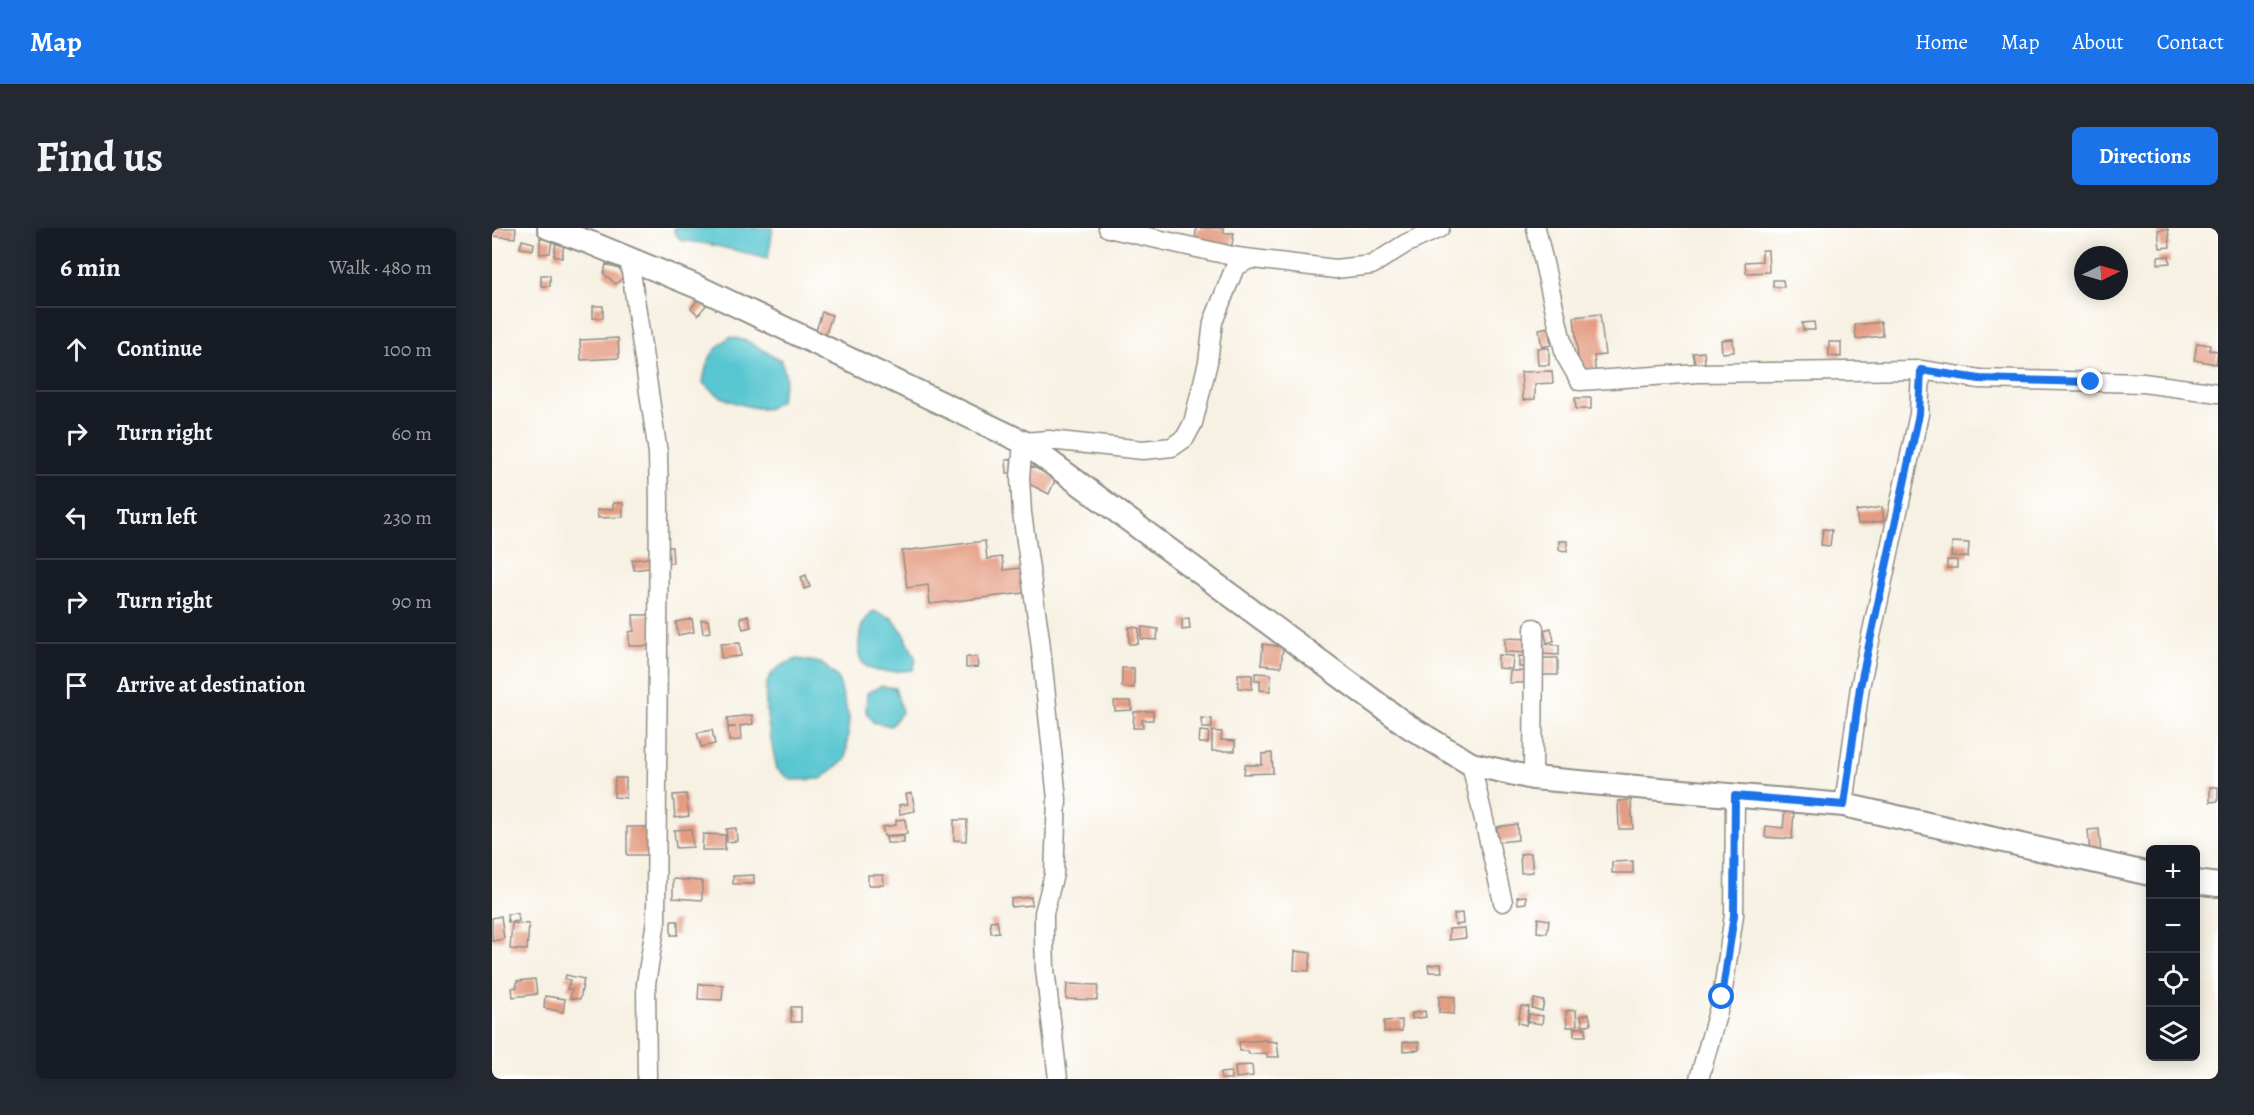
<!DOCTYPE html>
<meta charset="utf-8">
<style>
:root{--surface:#171b24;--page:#242831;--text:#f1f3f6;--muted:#9ea1a6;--line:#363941;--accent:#1a73e8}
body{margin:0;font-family:Alegreya,serif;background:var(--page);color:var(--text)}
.controls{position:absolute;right:18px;bottom:18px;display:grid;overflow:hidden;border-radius:9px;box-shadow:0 3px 15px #0003}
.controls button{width:54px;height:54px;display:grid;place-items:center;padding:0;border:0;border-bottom:2px solid var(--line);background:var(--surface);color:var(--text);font:30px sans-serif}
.compass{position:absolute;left:1582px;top:18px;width:54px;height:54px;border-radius:50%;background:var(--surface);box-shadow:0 3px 15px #0003;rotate:85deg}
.stop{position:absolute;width:18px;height:18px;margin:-14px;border:4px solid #1a73e8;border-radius:50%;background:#fff}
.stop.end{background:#1a73e8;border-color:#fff;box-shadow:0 2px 6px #0008}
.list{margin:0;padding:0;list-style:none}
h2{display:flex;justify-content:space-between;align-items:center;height:78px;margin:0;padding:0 24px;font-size:26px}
h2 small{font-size:20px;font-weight:400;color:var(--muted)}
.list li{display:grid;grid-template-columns:39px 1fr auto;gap:18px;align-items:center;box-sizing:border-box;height:84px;padding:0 24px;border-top:2px solid var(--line)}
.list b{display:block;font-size:22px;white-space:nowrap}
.list em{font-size:20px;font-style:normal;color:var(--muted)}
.icon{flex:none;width:33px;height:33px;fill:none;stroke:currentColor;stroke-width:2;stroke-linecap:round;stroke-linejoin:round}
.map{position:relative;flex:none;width:1726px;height:851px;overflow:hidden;border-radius:9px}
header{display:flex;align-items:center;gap:36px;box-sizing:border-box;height:84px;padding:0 30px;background:var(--accent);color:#fff}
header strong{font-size:28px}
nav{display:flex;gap:33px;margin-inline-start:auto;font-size:21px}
.intro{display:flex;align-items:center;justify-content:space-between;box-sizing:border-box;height:144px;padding:0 36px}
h1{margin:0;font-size:42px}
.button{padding:15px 27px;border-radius:9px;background:var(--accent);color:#fff;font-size:21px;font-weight:700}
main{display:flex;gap:36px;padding:0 36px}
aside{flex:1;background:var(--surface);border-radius:9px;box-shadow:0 3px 15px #0003}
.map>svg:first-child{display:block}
.water{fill:#59c6d0;stroke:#42787e;stroke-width:1.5}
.building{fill:#e49c82}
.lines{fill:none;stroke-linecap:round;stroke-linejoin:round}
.minor-casing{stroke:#918e87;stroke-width:21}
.major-casing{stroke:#918e87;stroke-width:26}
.minor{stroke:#fff;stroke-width:18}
.major{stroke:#fff;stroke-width:22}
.route{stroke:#1a73e8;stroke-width:8}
</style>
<header>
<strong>Map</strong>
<nav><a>Home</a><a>Map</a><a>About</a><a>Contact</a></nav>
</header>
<div class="intro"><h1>Find us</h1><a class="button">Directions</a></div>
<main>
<aside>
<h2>6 min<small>Walk · 480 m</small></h2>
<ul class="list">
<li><svg class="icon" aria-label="ahead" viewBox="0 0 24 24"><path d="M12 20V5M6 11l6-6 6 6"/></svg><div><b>Continue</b></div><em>100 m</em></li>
<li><svg class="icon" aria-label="right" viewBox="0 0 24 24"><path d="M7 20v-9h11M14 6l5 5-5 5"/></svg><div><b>Turn right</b></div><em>60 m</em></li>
<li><svg class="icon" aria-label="left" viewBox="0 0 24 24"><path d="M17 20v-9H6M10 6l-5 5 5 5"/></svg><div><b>Turn left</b></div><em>230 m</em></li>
<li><svg class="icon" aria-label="right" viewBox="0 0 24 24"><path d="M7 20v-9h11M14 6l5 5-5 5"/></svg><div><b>Turn right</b></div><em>90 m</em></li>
<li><svg class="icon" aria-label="arrive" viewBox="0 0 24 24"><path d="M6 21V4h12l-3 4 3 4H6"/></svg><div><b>Arrive at destination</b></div></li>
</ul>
</aside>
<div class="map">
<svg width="1726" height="851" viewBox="0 0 1726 851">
<rect width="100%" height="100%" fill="#fff"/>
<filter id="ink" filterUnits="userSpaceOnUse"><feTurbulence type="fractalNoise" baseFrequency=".0167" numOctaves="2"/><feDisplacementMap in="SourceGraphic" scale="12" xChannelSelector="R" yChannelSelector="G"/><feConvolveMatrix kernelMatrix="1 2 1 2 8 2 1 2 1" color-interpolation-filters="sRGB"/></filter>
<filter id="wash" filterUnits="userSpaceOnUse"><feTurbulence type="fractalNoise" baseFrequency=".008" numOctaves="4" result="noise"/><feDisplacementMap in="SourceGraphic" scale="24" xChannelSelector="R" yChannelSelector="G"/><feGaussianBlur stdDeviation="1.35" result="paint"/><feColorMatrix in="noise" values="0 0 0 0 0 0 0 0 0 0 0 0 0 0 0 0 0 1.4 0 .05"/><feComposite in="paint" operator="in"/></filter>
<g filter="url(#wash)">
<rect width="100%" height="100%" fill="#f7f1e3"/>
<!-- water -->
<path class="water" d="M 182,0 L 281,0 L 276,30 L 216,16 L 188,12 L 182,3 Z
M 238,109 L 255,113 L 289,132 L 294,149 L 288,173 L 275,181 C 253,179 227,172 211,155 C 214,133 219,122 238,109 Z
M 381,383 L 400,390 L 413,407 L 424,432 L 421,442 C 398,444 364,450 367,417 C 368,399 369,396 381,383 Z
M 306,431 L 329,435 L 346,450 L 357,490 L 354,531 L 329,551 L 299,552 L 285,541 C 281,523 268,468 276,452 C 282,440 293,435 306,431 Z
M 389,458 L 403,460 L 410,484 L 399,498 L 381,494 L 374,483 L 375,465 Z"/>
<g id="blocks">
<!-- building -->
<path class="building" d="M 0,0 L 24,0 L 23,10 L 0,8 Z
M 704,0 L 732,0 L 732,5 L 742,5 L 739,22 L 703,20 Z
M 1676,1 L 1678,19 L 1668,20 L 1666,2 Z
M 48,10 L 60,12 L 58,25 L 48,26 Z
M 30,12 L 42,15 L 41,22 L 28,20 Z
M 64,14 L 72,15 L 70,30 L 62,28 Z
M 1270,22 L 1276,22 L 1277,44 L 1254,45 L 1253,34 L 1270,33 Z
M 1677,28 L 1678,35 L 1666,36 L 1666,29 Z
M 114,36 L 127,41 L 134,47 L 124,56 L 112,46 Z
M 49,47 L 58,47 L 58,58 L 49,58 Z
M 1281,52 L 1291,52 L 1292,59 L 1281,59 Z
M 208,69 L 215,76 L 206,87 L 199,80 Z
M 101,78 L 111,78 L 111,90 L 101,90 Z
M 330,84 L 340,87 L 332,112 L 322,109 Z
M 1108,86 L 1113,127 L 1102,128 L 1104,148 L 1088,149 L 1082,89 Z
M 1322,94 L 1323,102 L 1311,102 L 1310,95 Z
M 1389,94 L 1391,108 L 1364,111 L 1363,97 Z
M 1056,99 L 1059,117 L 1050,119 L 1047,101 Z
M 126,110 L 127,130 L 89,132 L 88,112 Z
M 1241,111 L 1242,124 L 1230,125 L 1229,112 Z
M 1337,114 L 1349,114 L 1349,129 L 1337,128 Z
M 1705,115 L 1718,117 L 1717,122 L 1726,123 L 1724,136 L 1702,132 Z
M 1045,120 L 1057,120 L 1057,137 L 1046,137 Z
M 1212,124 L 1213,135 L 1203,136 L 1201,125 Z
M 1060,143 L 1061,155 L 1043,156 L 1043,171 L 1031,172 L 1029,144 Z
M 1083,170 L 1099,170 L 1099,181 L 1084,181 Z
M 524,231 L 525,245 L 515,245 L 514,232 Z
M 539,238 L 564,250 L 557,266 L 531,253 Z
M 121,275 L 131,275 L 131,289 L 106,290 L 105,282 L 121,281 Z
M 1390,279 L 1392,293 L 1366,296 L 1364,283 Z
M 1331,301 L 1340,302 L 1338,318 L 1329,317 Z
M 493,313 L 495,331 L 510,329 L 512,342 L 529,340 L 532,365 L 438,376 L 436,357 L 415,360 L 410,323 Z
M 1067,313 L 1075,313 L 1075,323 L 1067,322 Z
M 1460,314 L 1477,315 L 1476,329 L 1459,328 Z
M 170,319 L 180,319 L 181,335 L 171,335 Z
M 163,329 L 164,339 L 142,342 L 140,332 Z
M 1455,332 L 1465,332 L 1465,340 L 1455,340 Z
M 314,347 L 318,359 L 312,361 L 309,349 Z
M 141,387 L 160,387 L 161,418 L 137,418 L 137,404 L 142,403 Z
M 256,387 L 259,399 L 251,401 L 248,390 Z
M 697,390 L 698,401 L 690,402 L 690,391 Z
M 200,391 L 202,404 L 186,407 L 184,394 Z
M 209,392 L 216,392 L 218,404 L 211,405 Z
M 637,399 L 647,400 L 646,416 L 637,416 Z
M 650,399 L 666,401 L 665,412 L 649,411 Z
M 1059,400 L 1062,413 L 1055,415 L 1052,402 Z
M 1013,410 L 1039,411 L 1038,425 L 1013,424 Z
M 248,415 L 249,428 L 229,430 L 229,416 Z
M 771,416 L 791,419 L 789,439 L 769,437 Z
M 1048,416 L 1067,417 L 1067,427 L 1047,426 Z
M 1006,427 L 1021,428 L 1020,441 L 1006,440 Z
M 1027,428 L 1040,429 L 1039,440 L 1027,439 Z
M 474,429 L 485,429 L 486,439 L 474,440 Z
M 1050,430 L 1066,430 L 1066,447 L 1050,447 Z
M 630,440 L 642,440 L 642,460 L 630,459 Z
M 1018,443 L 1038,443 L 1037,455 L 1017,455 Z
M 763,445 L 779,446 L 778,463 L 768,462 L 768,452 L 763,452 Z
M 746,446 L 760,447 L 760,461 L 746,460 Z
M 622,473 L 639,473 L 640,482 L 623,483 Z
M 661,483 L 661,492 L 650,492 L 651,500 L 641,500 L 642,484 Z
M 260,487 L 261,496 L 248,498 L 249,512 L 237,513 L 236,500 L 244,499 L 236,499 L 235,490 Z
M 709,490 L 720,491 L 720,500 L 710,500 Z
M 220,502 L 223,516 L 209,519 L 205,505 Z
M 708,503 L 717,504 L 716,515 L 707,515 Z
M 720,503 L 730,504 L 729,512 L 743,513 L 743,523 L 720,523 Z
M 780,525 L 781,545 L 752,546 L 753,537 L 770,537 L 770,526 Z
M 123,550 L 134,550 L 134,570 L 122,569 Z
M 1718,559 L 1726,559 L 1726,573 L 1718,574 Z
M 420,565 L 423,583 L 408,586 L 407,577 L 416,576 L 414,566 Z
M 194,566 L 197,588 L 183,590 L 181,567 Z
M 1139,572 L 1141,601 L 1127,601 L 1126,573 Z
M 1293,582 L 1302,583 L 1300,611 L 1273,609 L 1274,598 L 1291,600 Z
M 413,591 L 415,606 L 392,608 L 390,599 L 404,597 L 404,592 Z
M 462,592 L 475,592 L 474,613 L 462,612 Z
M 1025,596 L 1026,612 L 1006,614 L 1005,599 Z
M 135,599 L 161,599 L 161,627 L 135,627 Z
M 244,600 L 245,613 L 235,614 L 234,601 Z
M 199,601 L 201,619 L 184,620 L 182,602 Z
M 1607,601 L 1609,627 L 1598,627 L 1596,602 Z
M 211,606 L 233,607 L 233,622 L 210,622 Z
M 412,608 L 412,615 L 395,615 L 394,609 Z
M 1039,625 L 1041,644 L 1029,645 L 1028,626 Z
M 1141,633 L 1141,645 L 1120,645 L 1120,634 Z
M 262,647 L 262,656 L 241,656 L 241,648 Z
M 376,647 L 391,647 L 392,657 L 376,657 Z
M 181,651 L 210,653 L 210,672 L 181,670 Z
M 1034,668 L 1034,675 L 1026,676 L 1025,669 Z
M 539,669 L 540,677 L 519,679 L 519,671 Z
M 26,685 L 27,693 L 16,694 L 15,686 Z
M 970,685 L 971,696 L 963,697 L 962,686 Z
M 9,688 L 12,711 L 0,713 L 0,690 Z
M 1046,690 L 1057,692 L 1055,705 L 1045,704 Z
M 505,692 L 507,704 L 499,705 L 498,693 Z
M 179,693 L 186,693 L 186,707 L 179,707 Z
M 20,695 L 37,696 L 35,722 L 18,721 Z
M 973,700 L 974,710 L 957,712 L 957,701 Z
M 803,723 L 819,725 L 817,743 L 802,742 Z
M 949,736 L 950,744 L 937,744 L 936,737 Z
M 74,747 L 92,751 L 88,771 L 78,770 L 80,761 L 75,761 L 78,752 L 73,751 Z
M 43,751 L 45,766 L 21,769 L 20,760 L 25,759 L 25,753 Z
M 207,756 L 231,757 L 230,772 L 206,771 Z
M 575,756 L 606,757 L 605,772 L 574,771 Z
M 53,768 L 73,771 L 71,784 L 52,780 Z
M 947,768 L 963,769 L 962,786 L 947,785 Z
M 1042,771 L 1052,773 L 1050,783 L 1040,780 Z
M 1029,778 L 1037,779 L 1034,797 L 1026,795 Z
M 299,779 L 309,779 L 309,794 L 299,794 Z
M 1084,782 L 1085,799 L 1075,799 L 1074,783 Z
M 933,783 L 934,789 L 920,791 L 920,785 Z
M 1037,786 L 1051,788 L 1050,796 L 1036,794 Z
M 1097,786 L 1099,796 L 1091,798 L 1089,788 Z
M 910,792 L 910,803 L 892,804 L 892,793 Z
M 1082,800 L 1094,800 L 1094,808 L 1082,808 Z
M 774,812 L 774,813 L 785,814 L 787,829 L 775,829 L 775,825 L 757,826 L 756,823 L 748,823 L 747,814 Z
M 911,814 L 927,814 L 927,822 L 911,823 Z
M 760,837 L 761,848 L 744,850 L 743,838 Z
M 739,844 L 739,851 L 729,851 L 728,845 Z"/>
</g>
</g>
<g filter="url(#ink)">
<use href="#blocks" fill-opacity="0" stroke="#918e87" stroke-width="1.5"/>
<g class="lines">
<!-- minor casing -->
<g class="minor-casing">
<path id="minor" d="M 616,0 L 745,29 L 843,41 L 880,37 L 913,16 L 948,0
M 1044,0 L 1073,127 L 1088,153 L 1206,145 L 1429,142 L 1488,151 L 1651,155 L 1726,165
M 137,30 L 166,225 L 167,273 L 164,693 L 154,756 L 155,851
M 979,536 L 1011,674
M 1041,550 L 1042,400
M 1352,577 L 1368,459 L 1427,186 L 1429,142
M 566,851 L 553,741 L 552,706 L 552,685 L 562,646 L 565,571 L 548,411 L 530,285 L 528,250 L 531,214 L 557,212 L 651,222 L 680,219 L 693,210 L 701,195 L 716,134 L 721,94 L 743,39 L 758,31
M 1207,851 L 1230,769 L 1242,687 L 1243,568"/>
</g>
<!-- major casing -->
<g class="major-casing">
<path id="major" d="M 57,0 L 99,15 L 206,59 L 531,214 L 916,498 L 979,536 L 1041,550 L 1352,577 L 1658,646
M 1704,654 L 1726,657"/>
</g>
<!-- minor -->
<use href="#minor" class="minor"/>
<!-- major -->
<use href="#major" class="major"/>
</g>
</g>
<g class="lines" filter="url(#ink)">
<!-- route -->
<path class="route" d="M 1230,769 L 1242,687 L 1243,568 L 1352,577 L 1368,459 L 1427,186 L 1429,142 L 1488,151 L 1599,154"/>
</g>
</svg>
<div class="controls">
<button>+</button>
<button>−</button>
<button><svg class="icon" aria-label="locate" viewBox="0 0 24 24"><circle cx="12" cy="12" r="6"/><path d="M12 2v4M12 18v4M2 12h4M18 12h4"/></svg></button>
<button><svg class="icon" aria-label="layers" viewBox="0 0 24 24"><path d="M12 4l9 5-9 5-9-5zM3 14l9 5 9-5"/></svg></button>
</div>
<svg class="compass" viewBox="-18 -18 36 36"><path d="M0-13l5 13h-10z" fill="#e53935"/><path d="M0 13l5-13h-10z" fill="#9ea1a6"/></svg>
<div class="stop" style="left:1230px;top:769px"></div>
<div class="stop end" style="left:1599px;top:154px"></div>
</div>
</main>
